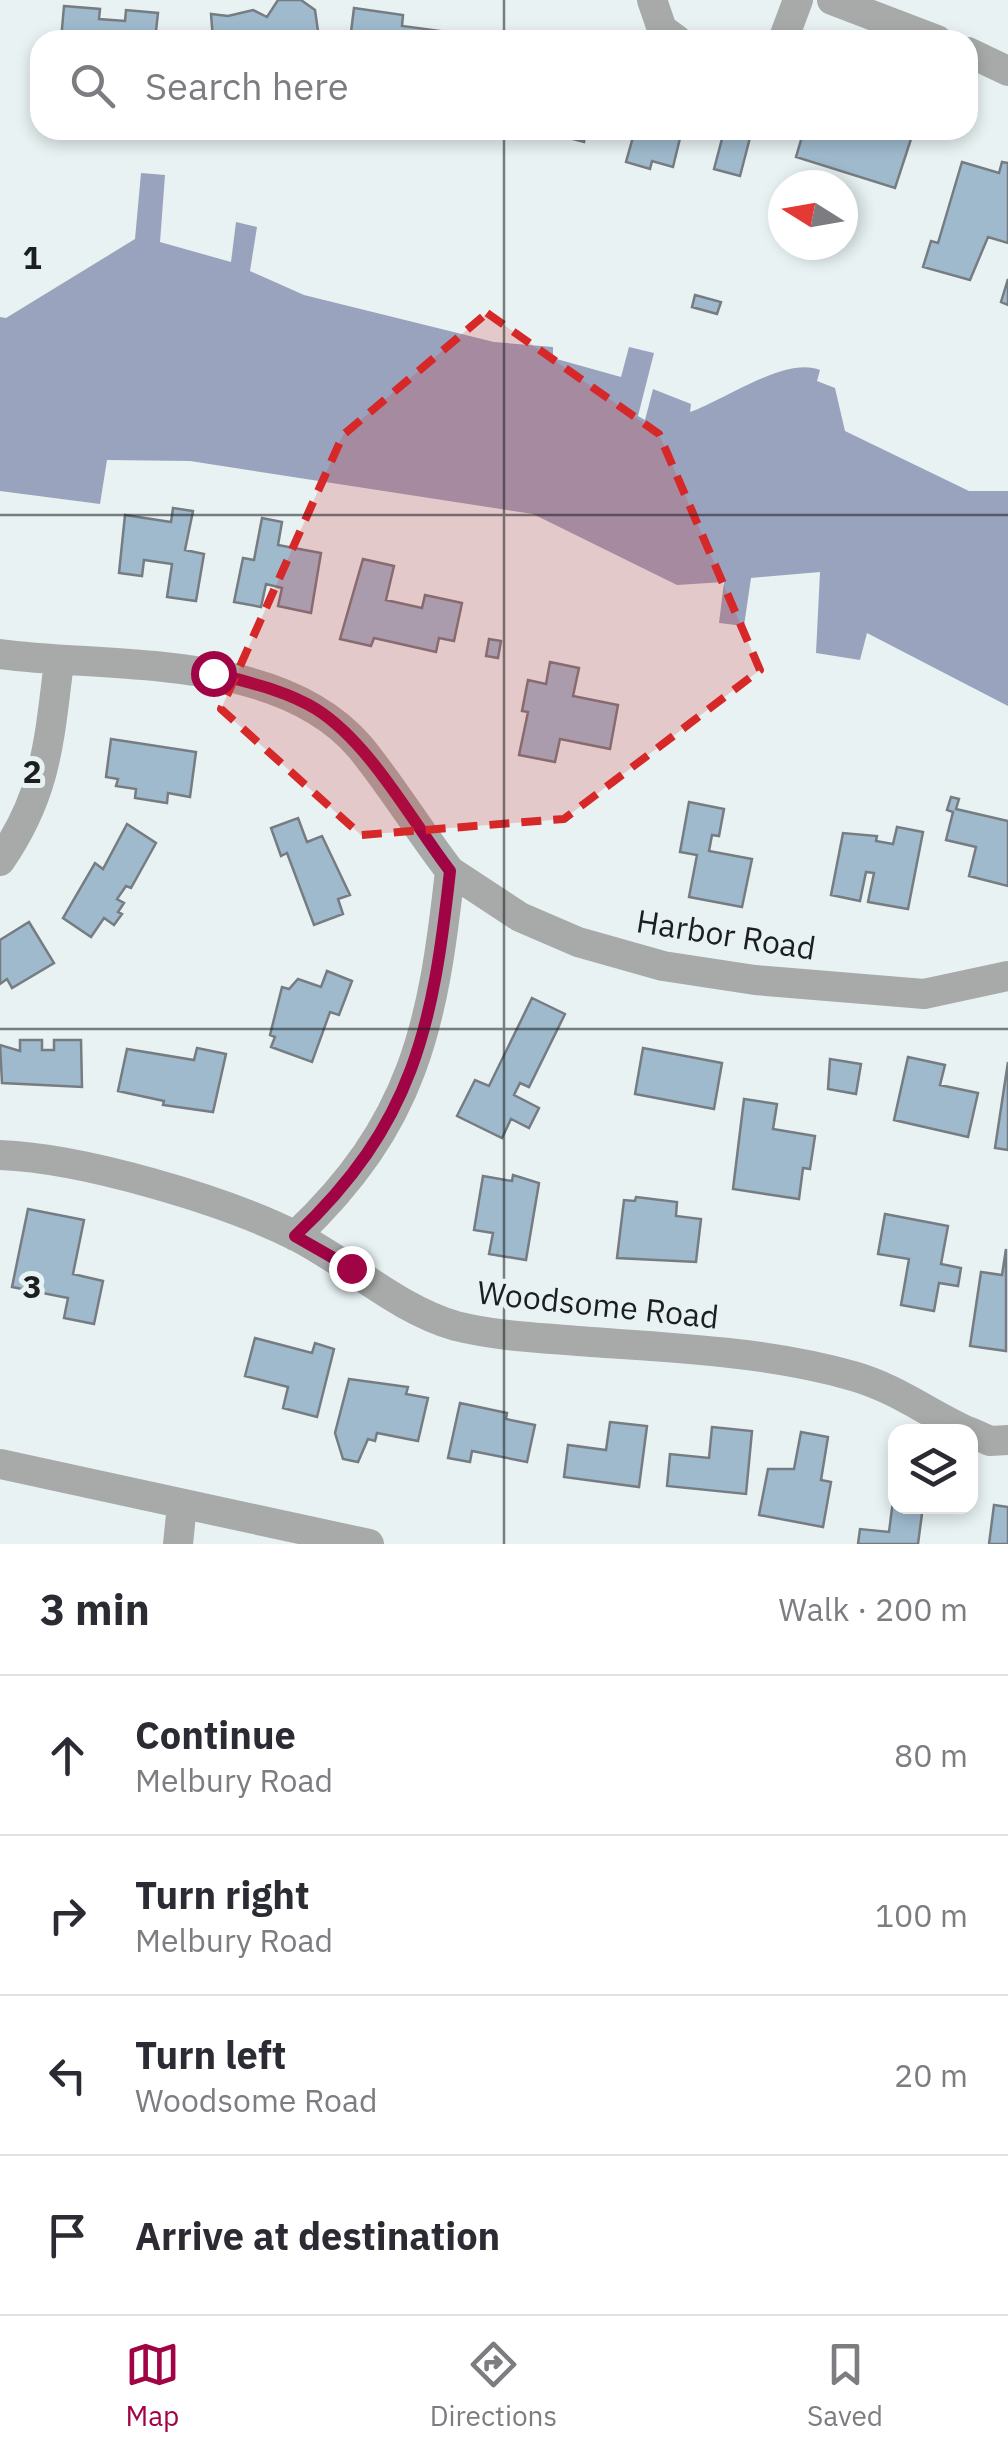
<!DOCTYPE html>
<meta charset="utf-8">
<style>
:root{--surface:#fff;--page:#f7f7f7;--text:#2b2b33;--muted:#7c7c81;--line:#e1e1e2;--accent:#a00445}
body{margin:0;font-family:"IBM Plex Sans",sans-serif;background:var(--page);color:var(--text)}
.controls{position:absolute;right:30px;bottom:30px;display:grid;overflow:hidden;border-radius:20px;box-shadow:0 5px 15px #0003}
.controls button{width:90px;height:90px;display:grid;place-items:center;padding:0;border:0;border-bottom:2px solid var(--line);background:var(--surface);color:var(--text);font:50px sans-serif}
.compass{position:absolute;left:768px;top:170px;width:90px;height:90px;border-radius:50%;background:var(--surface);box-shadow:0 5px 15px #0003;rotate:281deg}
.stop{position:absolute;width:30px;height:30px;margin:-22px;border:8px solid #a00445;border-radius:50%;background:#fff}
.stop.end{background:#a00445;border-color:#fff;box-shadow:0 2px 10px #0008}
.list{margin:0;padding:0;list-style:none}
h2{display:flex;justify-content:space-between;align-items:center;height:130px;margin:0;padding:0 40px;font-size:42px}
h2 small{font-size:32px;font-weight:400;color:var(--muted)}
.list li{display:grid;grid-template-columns:65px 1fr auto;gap:30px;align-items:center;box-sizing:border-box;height:160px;padding:0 40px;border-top:2px solid var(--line)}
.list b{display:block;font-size:38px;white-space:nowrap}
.list p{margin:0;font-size:32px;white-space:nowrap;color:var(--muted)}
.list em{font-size:32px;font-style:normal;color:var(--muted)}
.icon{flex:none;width:55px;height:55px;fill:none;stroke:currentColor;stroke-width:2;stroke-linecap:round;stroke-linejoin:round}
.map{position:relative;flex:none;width:1008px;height:1544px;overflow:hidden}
.search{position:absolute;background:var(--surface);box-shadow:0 5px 15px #0003;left:30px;right:30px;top:30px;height:110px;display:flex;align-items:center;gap:25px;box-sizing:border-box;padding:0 35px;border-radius:30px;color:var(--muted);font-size:38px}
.sheet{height:770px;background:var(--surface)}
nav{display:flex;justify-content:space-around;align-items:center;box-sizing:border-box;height:140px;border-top:2px solid var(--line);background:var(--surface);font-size:28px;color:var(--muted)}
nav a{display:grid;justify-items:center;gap:5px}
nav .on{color:var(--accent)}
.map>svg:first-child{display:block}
.water{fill:#9aa3be}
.building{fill:#9fbacd;stroke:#767c81;stroke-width:2.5}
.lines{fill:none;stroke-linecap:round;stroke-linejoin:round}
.minor{stroke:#a7aaa9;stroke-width:30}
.route{stroke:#a00445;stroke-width:12}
.marked{fill:#d62828;fill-opacity:0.2;stroke:#d62828;stroke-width:8;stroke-dasharray:20 12;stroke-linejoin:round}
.grid{fill:none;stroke:#1c1f20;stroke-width:2.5;stroke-opacity:0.55}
.labels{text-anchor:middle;stroke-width:10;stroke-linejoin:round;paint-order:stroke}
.street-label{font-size:32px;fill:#1c1f20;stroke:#e8f2f3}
.grid-label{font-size:32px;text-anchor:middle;font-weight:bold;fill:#1c1f20;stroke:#e8f2f3;stroke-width:10;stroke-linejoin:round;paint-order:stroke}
</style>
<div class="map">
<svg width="1008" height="1544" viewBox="0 0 1008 1544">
<rect width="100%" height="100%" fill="#e8f2f3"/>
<!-- water -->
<path class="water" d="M 141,173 L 165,175 L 160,242 L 231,262 L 236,222 L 257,227 L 250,271 L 304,295 L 494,342 L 553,347 L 553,358 L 621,377 L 629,347 L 654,353 L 638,416 L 645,420 L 653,389 L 691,404 L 690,412 C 724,400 786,356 820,370 L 817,381 L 835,388 L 845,431 L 969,491 L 1008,491 L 1008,706 L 867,633 L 860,660 L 816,653 L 820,572 L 751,578 L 744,626 L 719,623 L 724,582 L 677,585 L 533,514 L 190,461 L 107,460 L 100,504 L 0,491 L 0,317 L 6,318 L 135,239 Z"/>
<!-- building -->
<path class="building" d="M 278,0 L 301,0 L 315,10 L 319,38 L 213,40 L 211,14 L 228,16 L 253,10 L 267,17 Z
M 64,6 L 100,9 L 99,19 L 125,21 L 126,10 L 158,13 L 155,40 L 61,40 Z
M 354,8 L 403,15 L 402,26 L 463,34 L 462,40 L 350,40 Z
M 539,130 L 586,130 L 584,142 Z
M 635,130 L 682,130 L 673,167 L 652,161 L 650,169 L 626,162 Z
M 706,130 L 752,130 L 740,176 L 714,169 L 723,135 Z
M 804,130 L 863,130 L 877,135 L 882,130 L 911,139 L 895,188 L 796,157 Z
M 962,162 L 999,173 L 1002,162 L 1008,163 L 1008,243 L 988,237 L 970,280 L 923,267 L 931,241 L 938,243 Z
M 1008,279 L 1008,305 L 1001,302 Z
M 695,295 L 721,302 L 717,314 L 692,307 Z
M 173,508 L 193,511 L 185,550 L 204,554 L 196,601 L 167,597 L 172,564 L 144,560 L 142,576 L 119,573 L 125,515 L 171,522 Z
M 262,518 L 282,522 L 278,545 L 321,553 L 311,613 L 278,606 L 282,588 L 266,584 L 261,607 L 234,602 L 243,558 L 254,560 Z
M 363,559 L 394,566 L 386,600 L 422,608 L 425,595 L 462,603 L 454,641 L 439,638 L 436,652 L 374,638 L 371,646 L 340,639 Z
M 489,639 L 501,641 L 498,658 L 486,656 Z
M 550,662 L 579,668 L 573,696 L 618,705 L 610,749 L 560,739 L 555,762 L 519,755 L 528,712 L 522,711 L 528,680 L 546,684 Z
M 111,739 L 196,752 L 190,797 L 168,793 L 167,803 L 135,798 L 136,789 L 116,786 L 118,779 L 106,777 Z
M 951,797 L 959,799 L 956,809 L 1008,821 L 1008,886 L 969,876 L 976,847 L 946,840 L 953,812 L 947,810 Z
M 689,802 L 724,809 L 719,836 L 712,835 L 709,851 L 752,859 L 742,907 L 689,897 L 697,855 L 680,852 Z
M 298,818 L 307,842 L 322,836 L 350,895 L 338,899 L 343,914 L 314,925 L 287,853 L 281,856 L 271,828 Z
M 127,824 L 156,843 L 131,888 L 126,886 L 117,899 L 124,903 L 118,912 L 122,914 L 114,925 L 104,918 L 91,937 L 63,918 L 95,863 L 103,869 Z
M 897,827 L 923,832 L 908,909 L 868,902 L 874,873 L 866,872 L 860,901 L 831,895 L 843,833 L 877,836 L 876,841 L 893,844 Z
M 29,922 L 54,963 L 12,988 L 7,979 L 0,984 L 0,940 Z
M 327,971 L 352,981 L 339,1015 L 330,1012 L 312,1062 L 271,1047 L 275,1037 L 270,1035 L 282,987 L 289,989 L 298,979 L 321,987 Z
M 532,998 L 565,1014 L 529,1087 L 520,1083 L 514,1095 L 539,1108 L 529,1128 L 511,1119 L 502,1138 L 457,1116 L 475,1080 L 489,1086 Z
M 20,1040 L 42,1040 L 42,1050 L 54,1050 L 54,1040 L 81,1040 L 82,1087 L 2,1083 L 0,1045 L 20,1051 Z
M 197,1048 L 226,1054 L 213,1112 L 163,1105 L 164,1101 L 118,1091 L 127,1049 L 194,1060 Z
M 643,1048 L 722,1063 L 714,1109 L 635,1094 Z
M 908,1057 L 945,1065 L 940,1085 L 978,1093 L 968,1137 L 894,1120 Z
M 830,1059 L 861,1064 L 856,1094 L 828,1089 Z
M 1008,1062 L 1008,1150 L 995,1148 Z
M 744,1099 L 777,1104 L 773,1129 L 815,1136 L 810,1169 L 803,1168 L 799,1199 L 733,1189 Z
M 513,1175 L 539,1183 L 526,1260 L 489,1254 L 493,1233 L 474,1230 L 483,1176 L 512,1181 Z
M 636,1197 L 677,1202 L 676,1216 L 701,1219 L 696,1262 L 617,1258 L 624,1200 L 635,1201 Z
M 28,1209 L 84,1220 L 73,1274 L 103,1281 L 94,1324 L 64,1318 L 68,1298 L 12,1287 Z
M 885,1214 L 948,1226 L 941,1264 L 961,1268 L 958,1286 L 939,1283 L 934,1311 L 901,1305 L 909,1259 L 878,1254 Z
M 1006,1249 L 1006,1351 L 970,1346 L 981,1272 L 1002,1275 Z
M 255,1338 L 312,1353 L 315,1343 L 334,1349 L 317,1417 L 283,1408 L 288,1387 L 245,1376 Z
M 349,1379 L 408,1387 L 406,1394 L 428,1398 L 418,1441 L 377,1433 L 375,1441 L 368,1439 L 358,1462 L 343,1459 L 335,1433 Z
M 460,1403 L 507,1413 L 506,1419 L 535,1425 L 527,1462 L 472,1451 L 470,1462 L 448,1458 Z
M 610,1422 L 647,1426 L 639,1487 L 564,1477 L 568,1445 L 606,1450 Z
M 712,1427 L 752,1431 L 746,1494 L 667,1486 L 670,1454 L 709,1458 Z
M 801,1432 L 828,1437 L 821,1480 L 831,1482 L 823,1527 L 759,1515 L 768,1469 L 794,1469 Z
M 895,1485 L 896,1506 L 923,1506 L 918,1544 L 858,1544 L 860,1529 L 889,1532 Z
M 994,1505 L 1008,1507 L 1008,1544 L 989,1544 Z"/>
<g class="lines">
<!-- minor -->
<path class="minor" d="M 652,0 L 662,29 L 677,40
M 832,0 L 937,40
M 783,40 L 798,0
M 968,52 L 1008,71
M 0,654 C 113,669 279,652 360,747 C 392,786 419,831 450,871 C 433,1026 414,1124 295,1236
M 0,861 C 47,793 49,741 59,662
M 450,871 L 520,917 L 578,942 L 663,966 L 755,980 L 924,994 L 1008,976
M 0,1155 C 82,1158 225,1200 298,1237 C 350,1264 399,1310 456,1326 C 500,1337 546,1338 591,1342 C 677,1348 769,1352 853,1376 C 896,1388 929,1414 969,1432
M 970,1432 L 990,1441 L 1008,1440
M 0,1464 L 369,1544
M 178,1544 L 182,1505"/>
</g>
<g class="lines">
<!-- route -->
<path class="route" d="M 213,673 C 247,682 285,690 316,709 C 370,743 411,820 450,871 C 433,1026 414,1124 295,1236 L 351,1268"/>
</g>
<!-- marked area -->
<path class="marked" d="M 487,313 L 659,434 L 760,670 L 564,819 L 361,835 L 221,709 L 343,435 Z"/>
<!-- grid -->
<path class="grid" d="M 504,0 L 504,40M 504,130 L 504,1544M 0,515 L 1008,515M 0,1029 L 1008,1029"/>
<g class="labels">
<!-- street labels -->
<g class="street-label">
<text transform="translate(726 935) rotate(9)" y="11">Harbor Road</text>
<text transform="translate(598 1305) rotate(6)" y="11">Woodsome Road</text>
</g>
</g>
<g class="grid-label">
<text x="32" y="269">1</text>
<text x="32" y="783">2</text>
<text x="32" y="1298">3</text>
</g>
</svg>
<div class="controls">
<button><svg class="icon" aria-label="layers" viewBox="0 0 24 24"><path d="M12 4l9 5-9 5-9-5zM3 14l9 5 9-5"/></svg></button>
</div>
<svg class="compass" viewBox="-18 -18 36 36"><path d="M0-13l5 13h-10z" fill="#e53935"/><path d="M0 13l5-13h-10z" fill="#7c7c81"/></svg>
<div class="stop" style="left:213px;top:673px"></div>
<div class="stop end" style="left:351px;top:1268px"></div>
<div class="search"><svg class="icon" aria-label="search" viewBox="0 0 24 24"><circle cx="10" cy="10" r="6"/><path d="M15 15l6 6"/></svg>Search here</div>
</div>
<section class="sheet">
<h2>3 min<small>Walk · 200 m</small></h2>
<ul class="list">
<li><svg class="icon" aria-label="ahead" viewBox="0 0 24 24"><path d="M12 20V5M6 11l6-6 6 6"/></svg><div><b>Continue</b><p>Melbury Road</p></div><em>80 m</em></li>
<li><svg class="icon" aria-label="right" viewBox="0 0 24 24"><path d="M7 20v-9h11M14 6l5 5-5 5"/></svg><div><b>Turn right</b><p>Melbury Road</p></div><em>100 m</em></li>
<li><svg class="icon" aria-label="left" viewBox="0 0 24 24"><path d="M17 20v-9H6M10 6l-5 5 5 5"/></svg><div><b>Turn left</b><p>Woodsome Road</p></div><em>20 m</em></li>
<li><svg class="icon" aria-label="arrive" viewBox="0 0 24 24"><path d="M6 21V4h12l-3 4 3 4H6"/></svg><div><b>Arrive at destination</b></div></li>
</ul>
</section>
<nav>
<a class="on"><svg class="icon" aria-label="map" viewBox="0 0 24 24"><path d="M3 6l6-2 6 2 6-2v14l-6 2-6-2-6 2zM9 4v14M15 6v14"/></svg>Map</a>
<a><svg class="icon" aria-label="directions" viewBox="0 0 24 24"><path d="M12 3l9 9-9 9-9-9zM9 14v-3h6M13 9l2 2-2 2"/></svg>Directions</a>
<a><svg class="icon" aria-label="saved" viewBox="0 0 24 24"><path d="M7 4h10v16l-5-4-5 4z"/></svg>Saved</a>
</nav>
